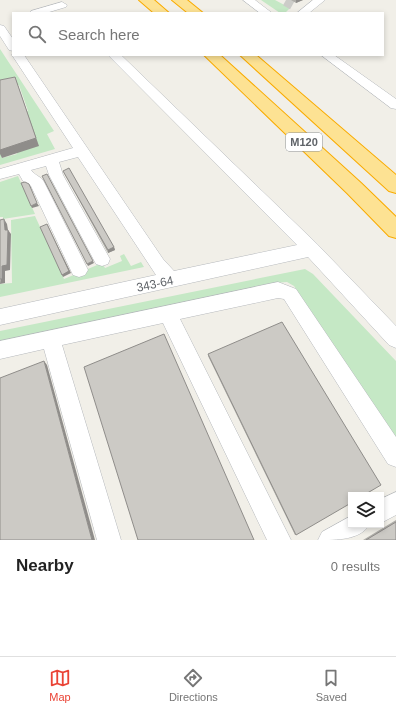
<!DOCTYPE html>
<style>
:root{--surface:#fff;--page:#f6f6f6;--text:#222;--muted:#767676;--line:#e0e0e0;--accent:#ea4335}
body{margin:0;font-family:Helvetica,sans-serif;background:var(--page);color:var(--text)}
.controls{position:absolute;right:12px;bottom:12px;display:grid;overflow:hidden;border-radius:0px;box-shadow:0 2px 6px #0003}
.controls button{width:36px;height:36px;display:grid;place-items:center;padding:0;border:0;border-bottom:1px solid var(--line);background:var(--surface);color:var(--text);font:20px sans-serif}
.list{margin:0;padding:0;list-style:none}
h2{display:flex;justify-content:space-between;align-items:center;height:52px;margin:0;padding:0 16px;font-size:17px}
h2 small{font-size:13px;font-weight:400;color:var(--muted)}
.icon{flex:none;width:22px;height:22px;fill:none;stroke:currentColor;stroke-width:2;stroke-linecap:round;stroke-linejoin:round}
.map{position:relative;flex:none;width:396px;height:540px;overflow:hidden}
.search{position:absolute;background:var(--surface);box-shadow:0 2px 6px #0003;left:12px;right:12px;top:12px;height:44px;display:flex;align-items:center;gap:10px;box-sizing:border-box;padding:0 14px;border-radius:0px;color:var(--muted);font-size:15px}
.sheet{height:116px;background:var(--surface)}
nav{display:flex;justify-content:space-around;align-items:center;box-sizing:border-box;height:56px;border-top:1px solid var(--line);background:var(--surface);font-size:11px;color:var(--muted)}
nav a{display:grid;justify-items:center;gap:2px}
nav .on{color:var(--accent)}
.map>svg:first-child{display:block}
.green{fill:#c5e8c5}
.lines{fill:none;stroke-linecap:round;stroke-linejoin:round}
.minor-tunnel{stroke:#ccccc8;stroke-width:12;stroke-dasharray:12 6;stroke-linecap:butt}
.minor-casing{stroke:#b5b8bc;stroke-width:1}
.highway-casing{stroke:#f9ab00;stroke-width:2}
.minor{fill:#fff;fill-rule:evenodd}
.highway{fill:#fde293;fill-rule:evenodd}
.wall{fill:#afaea9}
.shaded-wall{fill:#8f8d8a}
.building{fill:#cccac5;stroke:#8f8d8a}
.labels{text-anchor:middle;stroke-width:3;stroke-linejoin:round;paint-order:stroke}
.shield{fill:#fff;stroke:#8f9295;stroke-width:1}
.shield-label{font-size:11px;font-weight:bold;fill:#5f6368}
.street-label{font-size:12px;fill:#5f6368;stroke:#fff}
</style>
<div class="map">
<svg width="396" height="540" viewBox="0 0 396 540">
<rect width="100%" height="100%" fill="#f1efe8"/>
<!-- green -->
<path class="green" d="M 261,0 L 275,0 L 290,8 L 285,13 L 280,13 Z
M 0,49 L 54,131 L 47,134 L 55,149 L 0,165 L 0,151 L 2,158 L 17,154 L 6,117 L 28,111 L 19,85 L 0,88 Z
M 18,176 L 35,214 L 3,219 L 3,217 L 0,217 L 0,182 Z
M 35,216 L 64,279 L 102,263 L 105,268 L 122,261 L 120,256 L 124,254 L 131,266 L 141,262 L 144,267 L 0,297 L 0,284 L 12,283 L 11,220 Z
M 305,269 L 313,274 L 396,361 L 396,439 L 294,286 L 287,282 L 273,283 L 0,342 L 0,331 Z"/>
<g class="lines">
<!-- minor-tunnel -->
<path class="minor-tunnel" d="M 286,0 L 293,4"/>
<!-- minor casing -->
<g class="minor-casing">
<path id="minor" d="M 243,0 L 255,0 L 272,13 L 260,13 Z
M 313,0 L 325,0 L 309,13 L 297,13 Z
M 62,2 L 67,5 L 66,7 L 46,13 L 30,13 L 31,11 Z
M 0,25 L 4,26 L 13,39 L 13,51 L 9,50 L 0,36 Z
M 13,54 L 24,55 L 163,259 L 174,271 L 297,245 L 108,55 L 121,55 L 317,244 L 396,326 L 396,348 L 389,345 L 308,257 L 0,325 L 0,309 L 156,275 L 78,157 L 59,162 L 63,175 L 110,259 L 108,264 L 102,266 L 96,264 L 49,175 L 46,166 L 31,170 C 35,176 41,176 44,182 L 88,270 L 85,275 L 79,277 L 73,275 L 31,186 L 23,181 L 19,174 L 0,179 L 0,169 L 73,148 L 12,55 Z
M 321,55 L 334,55 L 396,99 L 396,109 L 391,108 Z
M 278,282 L 296,289 L 396,437 L 396,467 L 388,464 L 284,299 L 278,298 L 180,319 L 291,540 L 267,540 L 163,323 L 62,345 L 121,540 L 97,540 L 44,349 L 0,359 L 0,341 Z
M 396,492 L 396,515 L 381,523 L 381,499 Z
M 351,516 L 351,525 L 369,525 C 360,540 337,540 318,540 L 322,532 Z"/>
</g>
<!-- highway casing -->
<g class="highway-casing">
<path id="highway" d="M 139,0 L 154,0 L 169,13 L 154,13 Z
M 172,0 L 187,0 L 203,13 L 188,13 Z
M 204,55 L 220,55 L 361,183 L 396,217 L 396,238 L 389,236 L 347,193 Z
M 240,55 L 256,55 L 396,175 L 396,193 L 389,191 Z"/>
</g>
<!-- minor -->
<use href="#minor" class="minor"/>
<!-- highway -->
<use href="#highway" class="highway"/>
</g>
<!-- wall -->
<path class="wall" d="M 291,0 L 303,0 L 296,3 Z
M 63,171 L 114,247 L 115,250 L 108,253 Z
M 208,354 L 296,535 L 295,535 L 208,356 Z
M 396,520 L 396,540 L 363,540 Z"/>
<!-- shaded-wall -->
<path class="shaded-wall" d="M 296,0 L 303,0 L 296,3 Z
M 15,77 L 39,146 L 2,158 L 0,154 L 0,150 Z
M 37,203 L 39,206 L 32,208 L 31,206 Z
M 4,219 L 7,224 L 8,230 L 11,234 L 10,270 L 5,271 L 5,283 L 0,284 L 5,230 Z
M 47,224 L 71,273 L 63,277 L 62,275 Z
M 114,247 L 115,250 L 108,253 L 108,250 Z
M 93,261 L 94,263 L 88,266 L 87,264 Z
M 44,361 L 47,365 L 95,540 L 92,540 Z"/>
<!-- building -->
<path class="building" d="M 15,77 L 36,138 L 0,150 L 0,80 Z
M 69,168 L 114,247 L 108,250 L 63,171 Z
M 47,174 L 93,261 L 87,264 L 42,176 Z
M 25,182 L 29,184 L 37,203 L 31,206 L 21,183 Z
M 4,219 L 5,230 L 8,230 L 7,265 L 2,266 L 2,279 L 0,279 L 0,220 Z
M 47,224 L 69,271 L 62,275 L 40,227 Z
M 282,322 L 381,485 L 364,495 L 351,495 L 351,503 L 296,535 L 208,354 Z
M 164,334 L 254,540 L 138,540 L 84,367 Z
M 44,361 L 92,540 L 0,540 L 0,378 Z
M 396,522 L 396,540 L 366,540 Z"/>
<g class="labels">
<!-- shield labels -->
<rect class="shield" x="286" y="133" width="36" height="18" rx="3"/>
<g class="shield-label">
<text x="304" y="146">M120</text>
</g>
<!-- street labels -->
<g class="street-label">
<text transform="translate(155 284) rotate(-12)" y="4">343-64</text>
</g>
</g>
</svg>
<div class="controls">
<button><svg class="icon" aria-label="layers" viewBox="0 0 24 24"><path d="M12 4l9 5-9 5-9-5zM3 14l9 5 9-5"/></svg></button>
</div>
<div class="search"><svg class="icon" aria-label="search" viewBox="0 0 24 24"><circle cx="10" cy="10" r="6"/><path d="M15 15l6 6"/></svg>Search here</div>
</div>
<section class="sheet">
<h2>Nearby<small>0 results</small></h2>
<ul class="list">
</ul>
</section>
<nav>
<a class="on"><svg class="icon" aria-label="map" viewBox="0 0 24 24"><path d="M3 6l6-2 6 2 6-2v14l-6 2-6-2-6 2zM9 4v14M15 6v14"/></svg>Map</a>
<a><svg class="icon" aria-label="directions" viewBox="0 0 24 24"><path d="M12 3l9 9-9 9-9-9zM9 14v-3h6M13 9l2 2-2 2"/></svg>Directions</a>
<a><svg class="icon" aria-label="saved" viewBox="0 0 24 24"><path d="M7 4h10v16l-5-4-5 4z"/></svg>Saved</a>
</nav>
